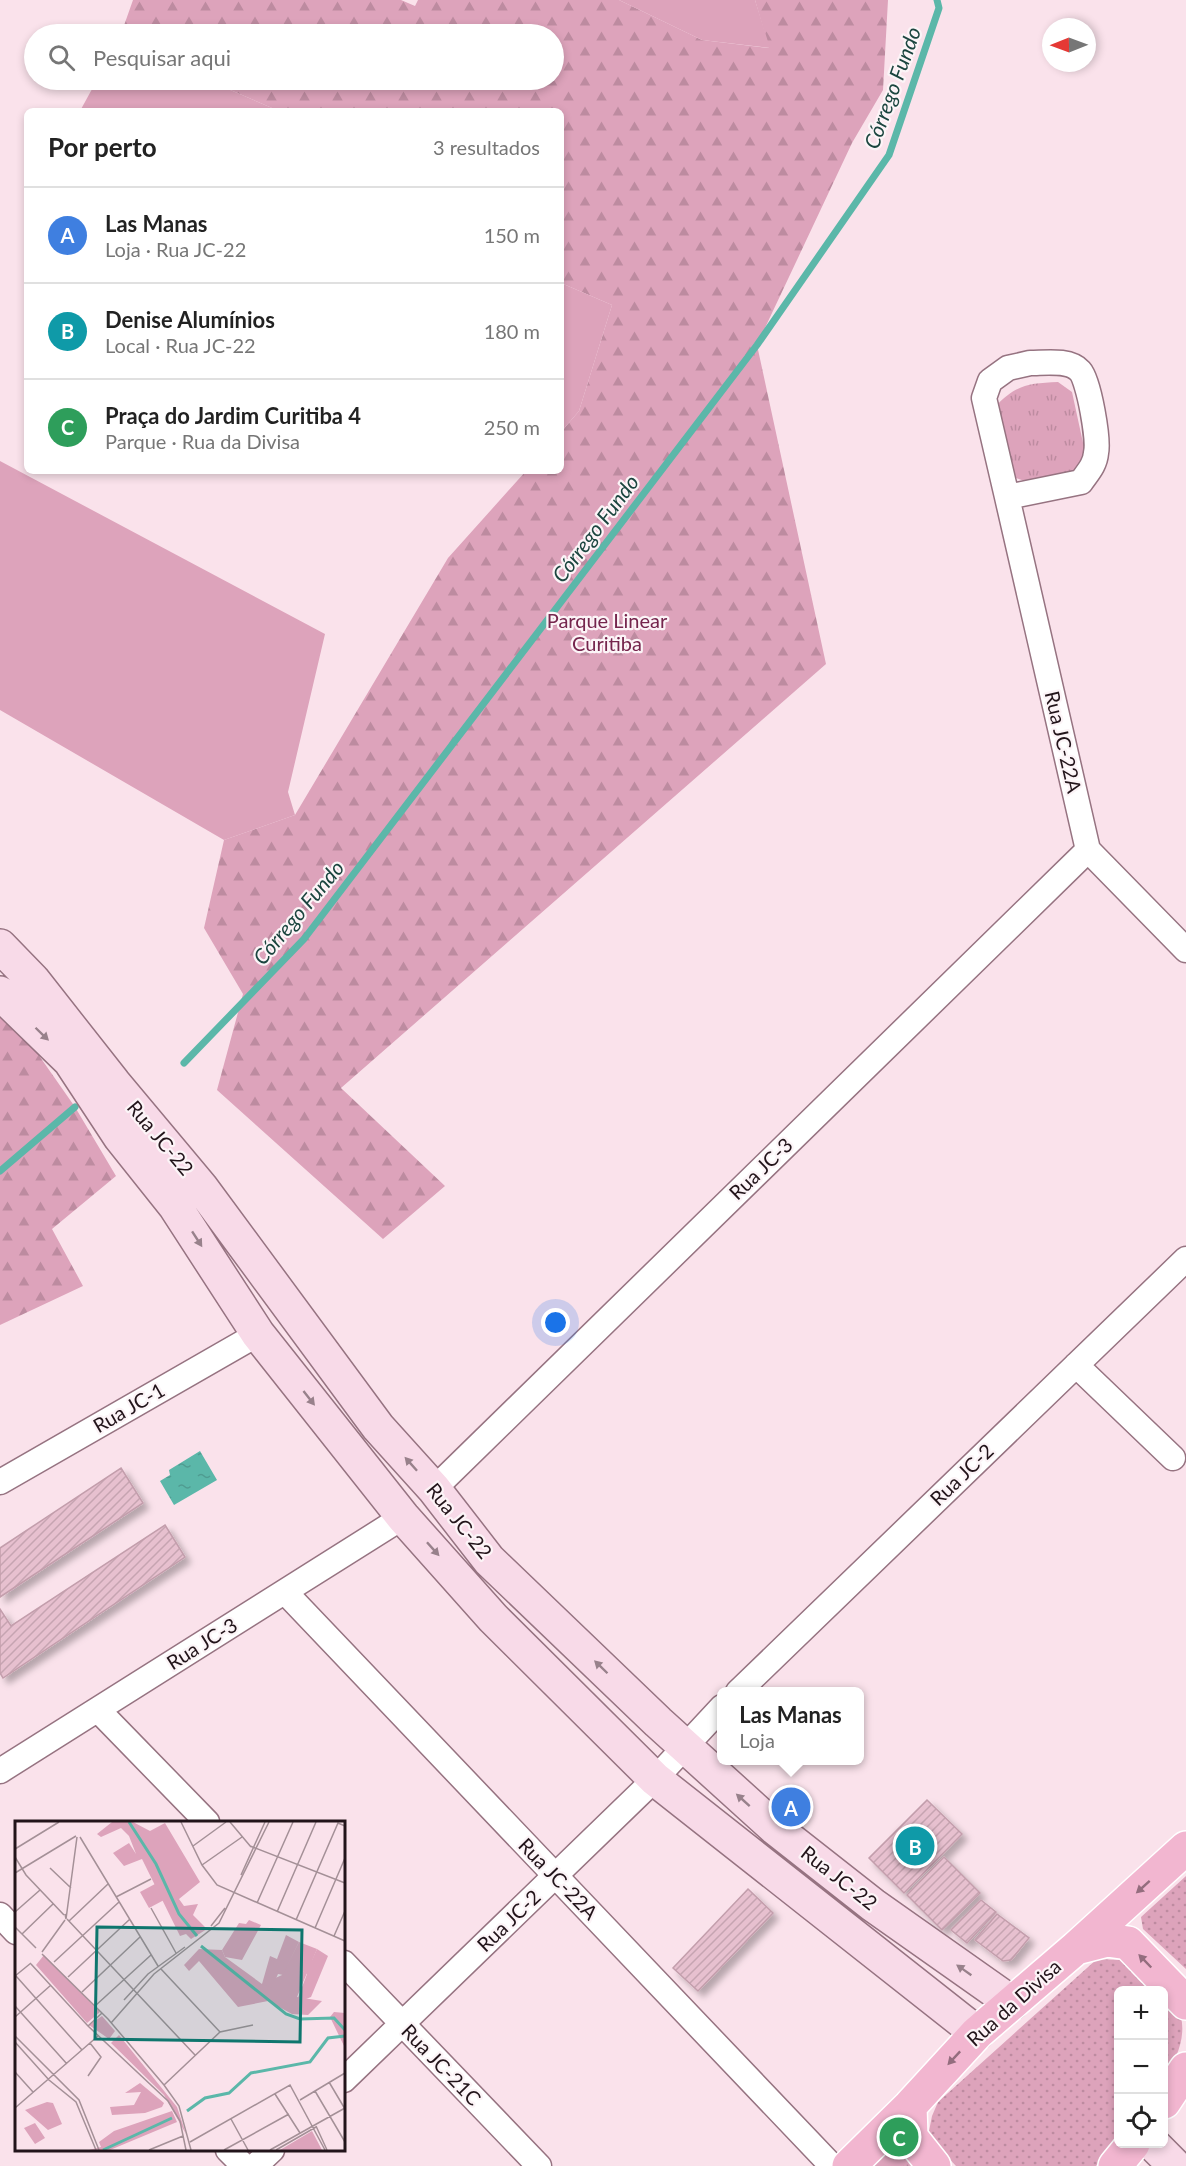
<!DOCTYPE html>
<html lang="pt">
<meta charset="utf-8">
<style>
:root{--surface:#fff;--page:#f6f6f6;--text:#222;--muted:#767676;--line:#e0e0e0;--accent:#7c3aed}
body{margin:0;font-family:Lato,sans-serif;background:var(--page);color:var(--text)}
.controls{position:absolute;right:18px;bottom:18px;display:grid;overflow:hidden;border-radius:9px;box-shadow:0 3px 9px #0003}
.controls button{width:54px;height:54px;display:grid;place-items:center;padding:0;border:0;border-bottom:2px solid var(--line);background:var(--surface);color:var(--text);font:30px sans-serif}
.compass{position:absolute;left:1042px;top:18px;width:54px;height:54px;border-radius:50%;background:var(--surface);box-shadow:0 3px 9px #0003;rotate:269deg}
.you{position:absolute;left:556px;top:1323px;width:21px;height:21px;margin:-15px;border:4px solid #fff;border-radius:50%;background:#1a73e8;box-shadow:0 0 0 9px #1a73e833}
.badge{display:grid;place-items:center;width:39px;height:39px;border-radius:50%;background:var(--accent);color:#fff;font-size:20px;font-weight:700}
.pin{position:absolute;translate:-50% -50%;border:3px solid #fff;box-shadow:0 2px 6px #0006}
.popup{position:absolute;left:717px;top:1687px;width:147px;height:78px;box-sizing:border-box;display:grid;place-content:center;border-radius:9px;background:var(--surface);filter:drop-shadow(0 2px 4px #0005);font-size:20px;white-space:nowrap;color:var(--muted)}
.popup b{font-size:22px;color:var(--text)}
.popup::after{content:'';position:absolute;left:50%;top:100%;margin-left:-12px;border:12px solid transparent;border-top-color:var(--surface)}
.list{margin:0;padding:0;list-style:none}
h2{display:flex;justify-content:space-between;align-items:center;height:78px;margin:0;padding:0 24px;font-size:26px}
h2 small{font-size:20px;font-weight:400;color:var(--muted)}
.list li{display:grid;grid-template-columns:39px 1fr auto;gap:18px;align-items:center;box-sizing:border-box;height:96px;padding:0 24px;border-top:2px solid var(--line)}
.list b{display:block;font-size:22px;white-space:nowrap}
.list p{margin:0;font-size:20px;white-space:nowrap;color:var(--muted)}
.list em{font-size:20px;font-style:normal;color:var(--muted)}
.icon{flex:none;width:33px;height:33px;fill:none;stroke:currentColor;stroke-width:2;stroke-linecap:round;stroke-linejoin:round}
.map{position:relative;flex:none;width:1186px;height:2166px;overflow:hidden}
.search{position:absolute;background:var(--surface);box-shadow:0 3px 9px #0003;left:24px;top:24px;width:540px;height:66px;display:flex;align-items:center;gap:15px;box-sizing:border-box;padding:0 21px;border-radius:33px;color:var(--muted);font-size:22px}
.panel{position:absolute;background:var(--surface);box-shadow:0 3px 9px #0003;left:24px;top:108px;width:540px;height:366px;border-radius:9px}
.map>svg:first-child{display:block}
.grass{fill:url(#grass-dots)}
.forest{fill:url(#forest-firs)}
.park{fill:url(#park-tufts)}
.garden{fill:#dda3bb}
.water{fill:url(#water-ripples)}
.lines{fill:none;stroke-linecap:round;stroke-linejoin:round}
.stream{stroke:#5bb7a9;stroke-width:7}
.building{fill:url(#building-hatch);stroke:#c39eac;stroke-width:1.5;filter:url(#shadow)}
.street-casing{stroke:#967381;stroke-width:27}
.secondary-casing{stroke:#967381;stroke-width:36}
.primary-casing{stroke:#fff;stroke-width:36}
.street{stroke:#fff;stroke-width:24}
.secondary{stroke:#f8dae8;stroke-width:33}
.primary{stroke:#f2b6d0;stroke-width:33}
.oneway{fill:#98818b}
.oneway2{fill:#946d7e}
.labels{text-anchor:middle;stroke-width:4.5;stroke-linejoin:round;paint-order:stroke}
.park-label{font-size:20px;fill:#75254d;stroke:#fcf4f7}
.street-label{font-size:20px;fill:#22141a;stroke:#fcf4f7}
.water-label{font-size:21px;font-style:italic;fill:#1b453f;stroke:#fcf4f7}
.inset-river{fill:none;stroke:#5bb7a9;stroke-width:3}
.inset-road{fill:none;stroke:#a49097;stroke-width:1.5}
.view{fill:#0f766e;fill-opacity:0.15;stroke:#0f766e;stroke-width:3}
.inset-edge{fill:none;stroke:#22141a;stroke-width:3}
</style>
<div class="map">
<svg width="1186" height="2166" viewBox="0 0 1186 2166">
<defs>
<pattern id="grass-dots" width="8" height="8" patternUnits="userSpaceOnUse" patternTransform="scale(1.5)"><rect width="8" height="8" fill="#dda3bb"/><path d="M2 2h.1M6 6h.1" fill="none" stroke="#bd8ba0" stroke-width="1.8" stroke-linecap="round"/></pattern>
<pattern id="forest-firs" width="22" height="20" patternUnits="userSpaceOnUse" patternTransform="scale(1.5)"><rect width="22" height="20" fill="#dda3bb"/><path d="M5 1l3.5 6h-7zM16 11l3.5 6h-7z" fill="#bd8ba0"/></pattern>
<pattern id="park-tufts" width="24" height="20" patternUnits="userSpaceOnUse" patternTransform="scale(1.5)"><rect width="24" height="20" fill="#dda3bb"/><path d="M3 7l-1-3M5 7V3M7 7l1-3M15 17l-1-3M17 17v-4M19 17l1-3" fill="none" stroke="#bd8ba0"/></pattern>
<pattern id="water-ripples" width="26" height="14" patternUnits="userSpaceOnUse" patternTransform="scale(1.5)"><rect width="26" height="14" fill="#5bb7a9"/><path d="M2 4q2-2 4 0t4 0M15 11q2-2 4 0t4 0" fill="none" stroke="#4f9c91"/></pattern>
<pattern id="building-hatch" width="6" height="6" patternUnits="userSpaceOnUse" patternTransform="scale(1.5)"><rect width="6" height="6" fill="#e7c0cf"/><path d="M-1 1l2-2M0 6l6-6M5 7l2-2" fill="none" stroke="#c6a4b1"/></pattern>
<filter id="shadow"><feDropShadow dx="5.5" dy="5.5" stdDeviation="3" flood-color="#0004"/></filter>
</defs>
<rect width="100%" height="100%" fill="#fae2eb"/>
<!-- grass -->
<path class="grass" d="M 1186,1876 L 1186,1969 L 1143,1929 L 1141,1917 Z
M 1097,1959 L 1120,1960 L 1153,1990 L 1118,1990 L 1118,2136 L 1096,2166 L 956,2166 L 928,2136 L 932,2116 L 938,2102 Z
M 1164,2000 C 1169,2006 1177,2011 1181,2017 C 1186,2038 1176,2061 1164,2077 Z"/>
<!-- forest -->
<path class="forest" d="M 133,0 L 401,0 L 415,6 L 418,0 L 619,0 L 702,40 L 769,48 L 755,0 L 888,0 L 883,90 L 852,143 L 757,345 L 826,664 L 341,1088 L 445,1186 L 383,1239 L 217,1090 L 243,994 L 204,928 L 224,840 L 295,815 L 448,558 L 526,471 L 561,471 L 561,432 L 579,411 L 612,305 L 561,283 L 561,111 L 279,111 L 207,80 L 554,80 L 554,34 L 121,34 Z
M 3,1004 L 75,1107 L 116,1176 L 52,1229 L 83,1286 L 0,1325 L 0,1007 Z"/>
<!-- park -->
<path class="park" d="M 1058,382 L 1072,392 L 1085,452 L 1077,470 L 1059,481 L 1033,484 L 1013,477 L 997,405 C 1016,385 1030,383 1058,382 Z
M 903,2126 L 925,2166 L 861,2166 Z"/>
<!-- garden -->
<path class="garden" d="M 619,0 L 755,0 L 770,48 L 702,40 Z
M 97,80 L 207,80 L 279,111 L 80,111 Z
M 561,283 L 612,305 L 579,411 L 561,432 Z
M 0,461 L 325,634 L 288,792 L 295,815 L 224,840 L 0,710 Z"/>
<!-- water -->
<path class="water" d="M 200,1451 L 217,1480 L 174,1505 L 160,1481 L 170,1475 L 169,1470 Z"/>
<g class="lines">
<!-- stream -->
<path class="stream" d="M 184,1063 L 304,939 L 757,345 L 889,155 L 939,8 L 937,0
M 0,1171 L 75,1107"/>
</g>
<!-- building -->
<path class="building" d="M 121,1468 L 143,1503 L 0,1597 L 0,1548 Z
M 165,1525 L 185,1557 L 3,1678 L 0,1673 L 0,1609 L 11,1626 Z
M 927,1800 L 962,1834 L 904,1893 L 869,1858 Z
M 944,1857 L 980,1893 L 942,1930 L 907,1895 Z
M 748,1889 L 773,1913 L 698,1991 L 673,1968 Z
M 981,1900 L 996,1912 L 967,1943 L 951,1930 Z
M 997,1914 L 1029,1938 L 1011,1960 L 1003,1961 L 975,1940 Z"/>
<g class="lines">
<!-- street casing -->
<g class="street-casing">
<path id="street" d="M 1030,363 C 1045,363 1069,359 1080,371 C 1089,381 1099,440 1096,453 C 1095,465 1088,472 1081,482 L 1007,497 L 984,398 L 990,381 L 1008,368 Z
M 1007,497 L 1088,850 L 1186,950
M 1076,1365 L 1173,1458
M 0,1482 L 258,1334
M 434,1489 L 1088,850
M 285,1592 L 832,2166
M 738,1692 L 1186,1259
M 98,1710 L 207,1822
M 0,1771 L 403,1517
M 0,1915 L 16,1932
M 344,1963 L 539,2166
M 344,2080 L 655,1779 L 722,1707
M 228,2150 L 244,2166
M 255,2166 L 272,2150"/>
</g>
<!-- secondary casing -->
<g class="secondary-casing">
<path id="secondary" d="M 0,946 L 33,980 L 114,1083 L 201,1187 L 378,1427 L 434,1489 L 489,1560 L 658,1722 L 775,1828 L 873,1905 L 1012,2003
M 0,993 L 70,1061 L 120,1137 L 175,1206 L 258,1334 L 403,1517 L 493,1618 L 655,1779 L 977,2033
M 1153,2144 L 1175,2166"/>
</g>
<!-- primary casing -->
<g class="primary-casing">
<path id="primary" d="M 1076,1948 L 1107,1940 L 1128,1943 L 1186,2003
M 1164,2102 L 1186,2069
M 910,2106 L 911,2137 L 934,2166
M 849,2166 L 910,2106 L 977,2033 L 1076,1948 L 1186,1848
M 1115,2166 L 1133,2144"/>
</g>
<!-- street -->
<use href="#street" class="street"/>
<!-- secondary -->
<use href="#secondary" class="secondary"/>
<!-- primary -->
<use href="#primary" class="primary"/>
</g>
<!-- one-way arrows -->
<defs><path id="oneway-solid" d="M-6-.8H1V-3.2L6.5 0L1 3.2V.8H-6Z" transform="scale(1.5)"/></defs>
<g class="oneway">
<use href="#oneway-solid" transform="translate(42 1034) rotate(44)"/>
<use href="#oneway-solid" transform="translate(197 1239) rotate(57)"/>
<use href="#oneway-solid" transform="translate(309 1398) rotate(52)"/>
<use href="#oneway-solid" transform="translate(411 1464) rotate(-132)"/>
<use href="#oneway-solid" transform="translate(433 1549) rotate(48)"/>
<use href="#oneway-solid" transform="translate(601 1667) rotate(-136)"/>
<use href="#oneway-solid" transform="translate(743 1800) rotate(-138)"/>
<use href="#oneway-solid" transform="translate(964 1970) rotate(-145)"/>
</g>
<g class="oneway2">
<use href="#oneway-solid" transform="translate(1143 1887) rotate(138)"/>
<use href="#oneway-solid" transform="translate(1145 1961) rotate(-134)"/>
<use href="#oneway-solid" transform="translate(954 2058) rotate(133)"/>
</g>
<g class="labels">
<!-- park labels -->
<g class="park-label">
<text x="607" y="628">Parque Linear<tspan x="607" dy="23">Curitiba</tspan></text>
</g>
<!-- street labels -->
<g class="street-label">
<text transform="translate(1063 742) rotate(77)" y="7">Rua JC-22A</text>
<text transform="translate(160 1138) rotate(50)" y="7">Rua JC-22</text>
<text transform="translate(761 1169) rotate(-44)" y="7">Rua JC-3</text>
<text transform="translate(129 1408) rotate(-30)" y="7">Rua JC-1</text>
<text transform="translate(962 1475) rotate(-44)" y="7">Rua JC-2</text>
<text transform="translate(459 1521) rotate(51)" y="7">Rua JC-22</text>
<text transform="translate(202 1644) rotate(-32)" y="7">Rua JC-3</text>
<text transform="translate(839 1878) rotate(38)" y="7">Rua JC-22</text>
<text transform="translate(558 1879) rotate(46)" y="7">Rua JC-22A</text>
<text transform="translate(509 1921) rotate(-44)" y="7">Rua JC-2</text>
<text transform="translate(1014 2003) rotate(-42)" y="7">Rua da Divisa</text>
<text transform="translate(441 2065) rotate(46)" y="7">Rua JC-21C</text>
</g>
<!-- water labels -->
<g class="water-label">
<text transform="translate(893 88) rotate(-70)" y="7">Córrego Fundo</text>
<text transform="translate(596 529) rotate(-53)" y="7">Córrego Fundo</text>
<text transform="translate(299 913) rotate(-50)" y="7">Córrego Fundo</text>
</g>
</g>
<!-- overview -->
<g transform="translate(15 1821)">
<rect width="330" height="330" fill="#fae2eb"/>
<path d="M 140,63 L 149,79 L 134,87 L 125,71 ZM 87,195 L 100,210 L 94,218 L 74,204 ZM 104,214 L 162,286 L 171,313 L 149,274 L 96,222 Z" fill="#dda3bb"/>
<path d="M 97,1 L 118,1 L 135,10 L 150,2 L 185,61 L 164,78 L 169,85 L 183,83 L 178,94 L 192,108 L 176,118 L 171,113 L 165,115 L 127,38 L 109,45 L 98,32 L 114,22 L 121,33 L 114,15 L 106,7 L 86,16 L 82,13 ZM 284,121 L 302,128 L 297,140 L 286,149 L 292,152 L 282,176 L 307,180 L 293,194 L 277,193 L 253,180 L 223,186 L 184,140 L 174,150 L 169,144 L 184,128 L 207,129 L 210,136 L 247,163 L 267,154 ZM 319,191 L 330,192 L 330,227 L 315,196 ZM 125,262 L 149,282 L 147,286 L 130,292 L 97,294 L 95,286 L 119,284 L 126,271 L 110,272 ZM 157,290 L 162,301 L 95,329 L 74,329 L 86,326 L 84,321 L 99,310 Z" fill="#dda3bb"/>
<path d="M 29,134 L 85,191 L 72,202 L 21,144 ZM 297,310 L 307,329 L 265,329 Z" fill="#dda3bb"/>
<path d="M 234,99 L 246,104 L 227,139 L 210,136 L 207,129 L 224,102 L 231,103 ZM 271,114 L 284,121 L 268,154 L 263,153 L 257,167 L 247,163 L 255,135 L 262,138 ZM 302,128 L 313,135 L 296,176 L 281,182 L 292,153 L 286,149 L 291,137 L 297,139 ZM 63,172 L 77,187 L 69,195 L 55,180 ZM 32,281 L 38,282 L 47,303 L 33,309 L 10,289 ZM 20,302 L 30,317 L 20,323 L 9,307 Z" fill="#dda3bb"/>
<path class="inset-river" d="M 114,1 L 141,43 L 164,93 L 182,115M 186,125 L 271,193 L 285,198 L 319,197 L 330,209M 172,290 L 190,277 L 214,272 L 236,252 L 295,241 L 313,217 L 330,215M 88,329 L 157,297"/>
<path class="inset-road" d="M 166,1 L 187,44 L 202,64 L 330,120M 215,1 L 236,26M 65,16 L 143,145M 178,25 L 211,1M 235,25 L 330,62M 0,28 L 44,1M 0,36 L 11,54 L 49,94M 187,44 L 227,16M 35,47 L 56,67M 0,52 L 61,15M 226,54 L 250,1M 101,76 L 136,58M 242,82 L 278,1M 136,87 L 161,132M 0,91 L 25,69M 262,91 L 301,1M 50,93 L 51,98 L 62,16M 52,98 L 180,234M 281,99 L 323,2 L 330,5M 54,100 L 93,63M 196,105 L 210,87M 0,106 L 21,127M 300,107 L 330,37M 7,113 L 38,83M 319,115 L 330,90M 27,131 L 50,99M 27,133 L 93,198 L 149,264 L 164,285 L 176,329M 39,141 L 104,81M 16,143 L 73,205 L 153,280 L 165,300 L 171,329M 146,148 L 205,211M 0,155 L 16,142M 1,155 L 67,229M 53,156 L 115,98M 67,171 L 125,116M 109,179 L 133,153 L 170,126M 0,185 L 52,243M 80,185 L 136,134M 0,196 L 36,164M 96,202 L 139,153 L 204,102 L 254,1M 73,205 L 87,192M 0,215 L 64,279 L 84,329M 0,221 L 34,259 L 61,281 L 81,329M 0,251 L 18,271M 73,255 L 86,236 L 75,222M 314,261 L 330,288M 149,264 L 205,211 L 238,204M 300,270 L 330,321M 260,273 L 285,312M 285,279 L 330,252M 0,287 L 83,215M 216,298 L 233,329M 301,305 L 312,329M 175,321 L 275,264 L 310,329M 134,329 L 168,315M 209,329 L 274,293M 255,329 L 330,287M 261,329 L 301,306"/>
<path class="view" d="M 82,106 L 287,109 L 285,221 L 80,218 Z"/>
<rect width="330" height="330" class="inset-edge"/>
</g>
</svg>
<div class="controls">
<button>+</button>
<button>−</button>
<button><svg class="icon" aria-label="locate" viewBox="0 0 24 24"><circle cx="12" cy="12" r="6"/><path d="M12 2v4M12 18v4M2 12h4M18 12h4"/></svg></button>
</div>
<svg class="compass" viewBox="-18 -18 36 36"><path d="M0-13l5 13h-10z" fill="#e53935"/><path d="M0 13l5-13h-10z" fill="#767676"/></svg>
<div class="you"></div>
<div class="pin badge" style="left:791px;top:1807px;background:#3f7fe0">A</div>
<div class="popup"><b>Las Manas</b>Loja</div>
<div class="pin badge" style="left:915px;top:1846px;background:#0f9aa8">B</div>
<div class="pin badge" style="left:899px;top:2137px;background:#2e9e5b">C</div>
<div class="search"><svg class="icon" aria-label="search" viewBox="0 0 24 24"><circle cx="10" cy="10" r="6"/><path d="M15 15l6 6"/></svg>Pesquisar aqui</div>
<section class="panel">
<h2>Por perto<small>3 resultados</small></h2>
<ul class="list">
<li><span class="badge" style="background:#3f7fe0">A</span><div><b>Las Manas</b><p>Loja · Rua JC-22</p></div><em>150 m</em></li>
<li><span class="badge" style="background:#0f9aa8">B</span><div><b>Denise Alumínios</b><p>Local · Rua JC-22</p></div><em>180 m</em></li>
<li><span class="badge" style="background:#2e9e5b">C</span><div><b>Praça do Jardim Curitiba 4</b><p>Parque · Rua da Divisa</p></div><em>250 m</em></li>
</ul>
</section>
</div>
